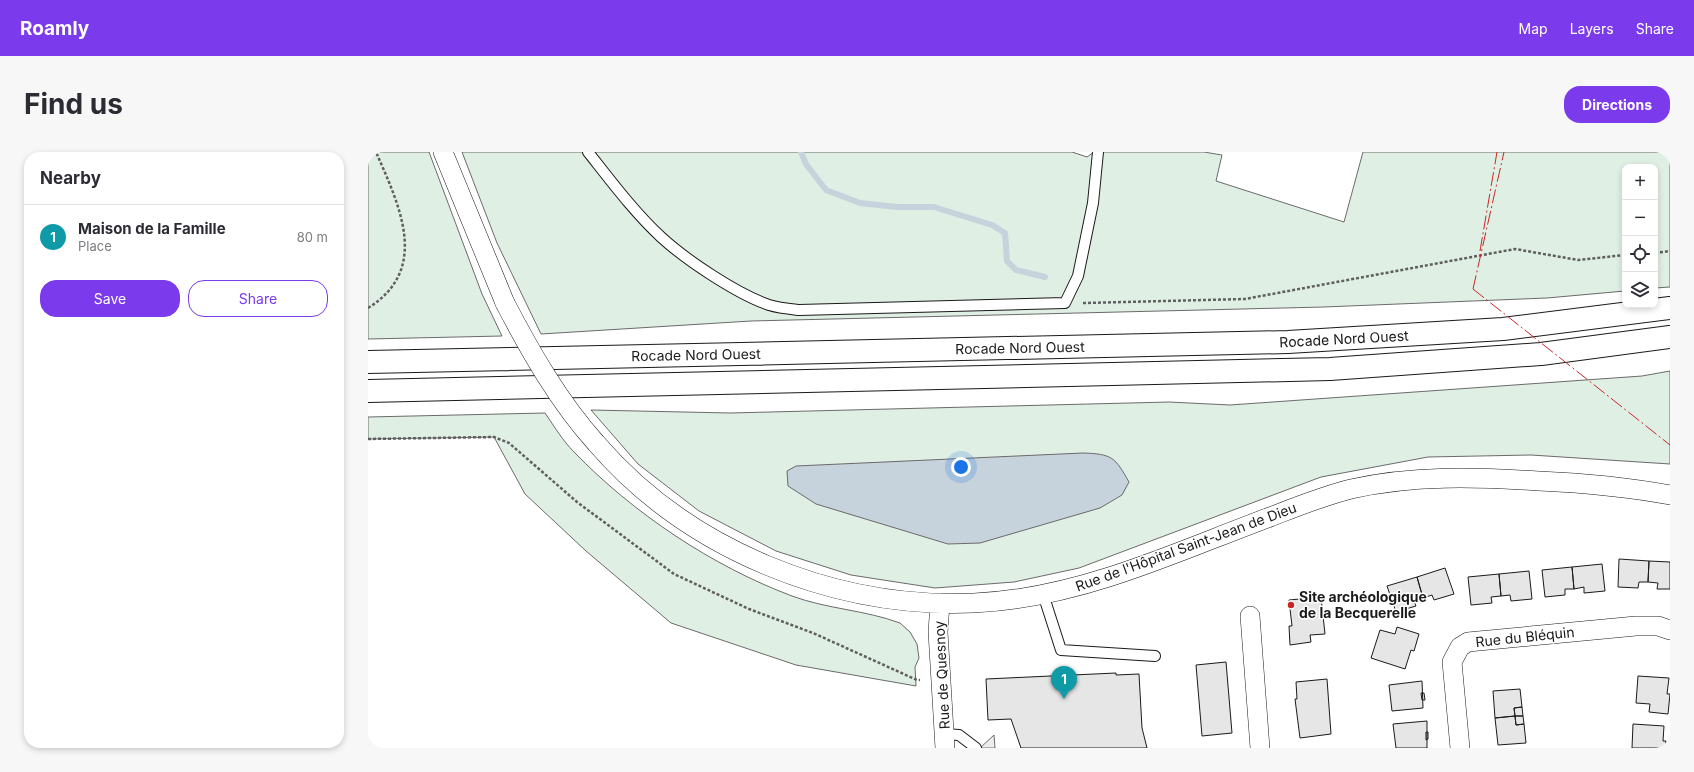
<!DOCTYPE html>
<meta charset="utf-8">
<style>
:root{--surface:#fff;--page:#f7f7f7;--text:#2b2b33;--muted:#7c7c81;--line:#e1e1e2;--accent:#7c3aed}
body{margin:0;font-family:Inter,sans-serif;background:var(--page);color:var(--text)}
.controls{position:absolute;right:12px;top:12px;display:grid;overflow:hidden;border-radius:8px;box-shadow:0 2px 6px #0003}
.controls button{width:36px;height:36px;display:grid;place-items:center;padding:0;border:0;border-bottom:1px solid var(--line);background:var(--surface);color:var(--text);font:20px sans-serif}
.you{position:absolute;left:593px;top:315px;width:14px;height:14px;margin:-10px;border:3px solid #fff;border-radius:50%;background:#1a73e8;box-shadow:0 0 0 6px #1a73e833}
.badge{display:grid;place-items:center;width:26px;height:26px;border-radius:50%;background:var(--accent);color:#fff;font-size:13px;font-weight:700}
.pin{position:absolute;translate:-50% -33px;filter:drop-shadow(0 1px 2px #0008)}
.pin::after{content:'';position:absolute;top:21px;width:14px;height:12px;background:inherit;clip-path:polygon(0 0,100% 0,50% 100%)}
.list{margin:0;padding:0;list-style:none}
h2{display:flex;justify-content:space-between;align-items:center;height:52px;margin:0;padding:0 16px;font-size:17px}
h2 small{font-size:13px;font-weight:400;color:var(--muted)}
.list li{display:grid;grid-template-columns:26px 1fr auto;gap:12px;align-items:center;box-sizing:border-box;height:64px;padding:0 16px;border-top:1px solid var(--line)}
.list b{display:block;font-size:15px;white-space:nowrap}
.list p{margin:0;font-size:13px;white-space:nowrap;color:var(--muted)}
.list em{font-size:13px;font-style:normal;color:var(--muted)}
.actions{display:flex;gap:8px;padding:12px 16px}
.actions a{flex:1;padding:9px 0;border:1px solid var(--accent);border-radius:16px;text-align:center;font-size:14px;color:var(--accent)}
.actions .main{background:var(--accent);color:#fff}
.icon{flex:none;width:22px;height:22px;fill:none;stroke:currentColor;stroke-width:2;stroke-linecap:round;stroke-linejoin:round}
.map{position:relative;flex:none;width:1302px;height:596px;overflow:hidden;border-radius:16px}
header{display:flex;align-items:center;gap:24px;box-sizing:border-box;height:56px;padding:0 20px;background:var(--accent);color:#fff}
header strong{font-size:19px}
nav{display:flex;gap:22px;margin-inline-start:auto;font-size:14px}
.intro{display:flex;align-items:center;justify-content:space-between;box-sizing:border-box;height:96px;padding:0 24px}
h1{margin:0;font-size:28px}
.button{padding:10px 18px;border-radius:16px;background:var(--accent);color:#fff;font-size:14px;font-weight:700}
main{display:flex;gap:24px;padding:0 24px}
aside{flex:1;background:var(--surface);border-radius:16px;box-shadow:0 2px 6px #0003}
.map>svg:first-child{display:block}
.green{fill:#e0efe3;stroke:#6a6a6a}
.parking{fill:#ededed;stroke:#6a6a6a}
.water{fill:#c6d2dc;stroke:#6a6a6a}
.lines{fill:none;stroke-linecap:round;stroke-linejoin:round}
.stream{stroke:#c6d2dc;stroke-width:6}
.building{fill:#e6e6e6;stroke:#1a1a1a}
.service-casing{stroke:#1a1a1a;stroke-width:12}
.minor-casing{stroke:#1a1a1a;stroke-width:20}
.trunk-casing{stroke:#1a1a1a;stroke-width:24}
.path{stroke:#5f5f5f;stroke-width:2.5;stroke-dasharray:3 2;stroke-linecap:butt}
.service{stroke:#fff;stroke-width:10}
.minor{stroke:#fff;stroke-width:19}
.trunk{stroke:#fff;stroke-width:22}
.minor-bridge-casing{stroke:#1a1a1a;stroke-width:20;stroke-linecap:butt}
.minor-bridge{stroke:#fff;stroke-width:19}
.power{stroke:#c62828;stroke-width:1;stroke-dasharray:14 3 2 3;stroke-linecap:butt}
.poi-dot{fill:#c62828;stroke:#fff;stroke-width:1.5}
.labels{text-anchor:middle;stroke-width:3;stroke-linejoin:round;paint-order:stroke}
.street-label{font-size:14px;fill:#1a1a1a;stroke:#fff}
.poi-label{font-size:14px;font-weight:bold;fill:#1a1a1a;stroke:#fff;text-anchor:start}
</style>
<header>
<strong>Roamly</strong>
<nav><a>Map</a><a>Layers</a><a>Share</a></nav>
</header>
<div class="intro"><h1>Find us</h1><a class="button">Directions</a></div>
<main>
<aside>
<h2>Nearby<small></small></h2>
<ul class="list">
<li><span class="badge" style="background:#0f9aa8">1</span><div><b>Maison de la Famille</b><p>Place</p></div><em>80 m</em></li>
</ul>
<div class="actions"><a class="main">Save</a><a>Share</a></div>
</aside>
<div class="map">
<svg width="1302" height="596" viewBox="0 0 1302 596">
<rect width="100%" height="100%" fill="#fff"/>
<!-- green -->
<path class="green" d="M 0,0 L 61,0 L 114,142 L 134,184 L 0,187 Z
M 94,0 L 704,0 L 719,5 L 726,0 L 836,0 L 854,3 L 848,29 L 976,70 L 995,0 L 1302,0 L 1302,135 L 1287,136 L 1287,15 L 1257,15 L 1257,139 L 1179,146 L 956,155 L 383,169 L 173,182 L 129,91 Z
M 1302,219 L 1302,312 L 1163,303 L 1060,305 L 953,325 L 711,416 L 646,430 L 567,436 L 483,423 L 408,399 L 331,359 L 270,312 L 223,258 L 362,261 L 801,250 L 862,253 L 1274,224 Z
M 177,261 C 186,274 195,289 206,300 C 265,361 344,414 424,444 C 459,457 497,458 532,471 L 542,480 L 549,492 L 551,506 L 547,515 L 548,534 L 428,513 L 303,471 L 218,399 L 157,342 L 126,285 L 0,287 L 0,265 Z"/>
<!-- parking -->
<path class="parking" d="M 626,583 L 627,596 L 612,596 Z"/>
<!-- water -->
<path class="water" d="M 715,301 C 744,302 747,305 761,330 L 754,343 L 732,356 L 612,391 L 580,392 L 448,352 L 420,334 L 419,319 L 428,314 Z"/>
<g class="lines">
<!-- stream -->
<path class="stream" d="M 433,0 L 438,12 L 458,38 L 492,51 L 529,55 L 566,55 L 624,73 L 637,81 L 639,109 L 648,118 L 677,125"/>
</g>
<!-- building -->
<path class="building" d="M 1251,407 L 1281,409 L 1280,430 L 1271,430 L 1270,436 L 1250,435 Z
M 1281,409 L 1302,410 L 1302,437 L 1289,437 L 1290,431 L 1280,430 Z
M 1234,412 L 1237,439 L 1216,441 L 1216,435 L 1206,437 L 1204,415 Z
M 1204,415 L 1206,437 L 1197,437 L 1197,443 L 1177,445 L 1174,418 Z
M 1077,416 L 1086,442 L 1066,448 L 1064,443 L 1055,446 L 1049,425 Z
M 1161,419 L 1164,447 L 1143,449 L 1142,443 L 1133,444 L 1131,422 Z
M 1131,422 L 1133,444 L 1123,445 L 1124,451 L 1103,453 L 1100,425 Z
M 1049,425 L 1055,446 L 1046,449 L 1048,454 L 1028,460 L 1019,434 Z
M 953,445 L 957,482 L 942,483 L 943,490 L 922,493 L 921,474 L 924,474 L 921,448 Z
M 1029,475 L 1051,482 L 1046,499 L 1043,498 L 1037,517 L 1003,506 L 1012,478 L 1027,482 Z
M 858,510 L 864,581 L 834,584 L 828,513 Z
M 748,521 L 748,523 L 771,522 L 774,576 L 779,596 L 653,596 L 643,567 L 620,568 L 618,527 Z
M 1270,524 L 1301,526 L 1299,542 L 1302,542 L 1300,562 L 1281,560 L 1282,552 L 1268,551 Z
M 959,527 L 963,582 L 932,586 L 927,547 L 929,547 L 928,530 Z
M 1054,529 L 1055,556 L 1024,559 L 1021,533 Z
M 1152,537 L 1154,555 L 1146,556 L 1147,564 L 1127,566 L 1125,539 Z
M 1053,541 L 1056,541 L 1057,548 L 1054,548 Z
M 1154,555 L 1155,564 L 1147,564 L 1146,556 Z
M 1147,564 L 1155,564 L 1156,572 L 1148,573 Z
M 1147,564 L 1148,573 L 1156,572 L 1158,591 L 1130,593 L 1127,566 Z
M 1059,569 L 1059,596 L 1028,596 L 1025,572 Z
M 1265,572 L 1296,574 L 1295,589 L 1298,589 L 1297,596 L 1264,596 Z
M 1058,580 L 1060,580 L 1060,587 L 1058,588 Z"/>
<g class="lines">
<!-- service casing -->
<g class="service-casing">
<path id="service" d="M 220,0 C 243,29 266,60 293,85 C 318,108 369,142 401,153 C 411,156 422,157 431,158 L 697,151 L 710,124 L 725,51 L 730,0
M 675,442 L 693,498 L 787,504
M 576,582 L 591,583 L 608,596"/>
</g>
<!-- minor casing -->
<g class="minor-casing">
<path id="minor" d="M 75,0 L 137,151
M 228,291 C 320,398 466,457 606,451 C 652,449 697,439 741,425 C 795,408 848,385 902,365 C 928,355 955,344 983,337 C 1045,323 1108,325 1171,329 C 1215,331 1259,335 1302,343
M 572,451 L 570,480 L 577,596
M 882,464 L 892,596
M 1092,596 L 1084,510 L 1092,495 L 1100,490 L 1268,474 L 1290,474 L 1302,478"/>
</g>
<!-- trunk casing -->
<g class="trunk-casing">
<path id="trunk" d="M 0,210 L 920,190 L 1135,177 L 1302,156
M 0,239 L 962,217 L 1173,202 L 1302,185"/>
</g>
<!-- path -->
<path class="path" d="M 1287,101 L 1302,99
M 715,151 L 877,147 L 1147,97 L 1210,108 L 1257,103
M 0,156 C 63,117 31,53 8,0
M 0,287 L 126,285 L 141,291 L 209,350 L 306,422 L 381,457 L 445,481 L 549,528 L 552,528"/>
<!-- service -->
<use href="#service" class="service"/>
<!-- minor -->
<use href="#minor" class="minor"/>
<!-- trunk -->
<use href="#trunk" class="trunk"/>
<!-- minor-bridge casing -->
<g class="minor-bridge-casing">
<path id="minor-bridge" d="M 137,151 C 162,199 191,250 228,291"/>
</g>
<!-- minor-bridge -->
<use href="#minor-bridge" class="minor-bridge"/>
<!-- power -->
<path class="power" d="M 1112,99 L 1129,0
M 1105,137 L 1302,293
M 1105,137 L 1136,0"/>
</g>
<!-- markers -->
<circle class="poi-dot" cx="923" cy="453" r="4"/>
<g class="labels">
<!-- street labels -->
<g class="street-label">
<text transform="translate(976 187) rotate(-3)" y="5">Rocade Nord Ouest</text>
<text transform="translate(652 196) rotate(-1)" y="5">Rocade Nord Ouest</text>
<text transform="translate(328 203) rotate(-1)" y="5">Rocade Nord Ouest</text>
<text transform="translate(818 395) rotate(-20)" y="5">Rue de l'Hôpital Saint-Jean de Dieu</text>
<text transform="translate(1157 485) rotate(-6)" y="5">Rue du Bléquin</text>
<text transform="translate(574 523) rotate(-93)" y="5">Rue de Quesnoy</text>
</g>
<!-- poi labels -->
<g class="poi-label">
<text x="931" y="450">Site archéologique<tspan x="931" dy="16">de la Becquerelle</tspan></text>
</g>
</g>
</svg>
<div class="controls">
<button>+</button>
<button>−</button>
<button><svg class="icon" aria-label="locate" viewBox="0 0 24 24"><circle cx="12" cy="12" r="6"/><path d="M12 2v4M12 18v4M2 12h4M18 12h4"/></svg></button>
<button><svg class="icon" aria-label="layers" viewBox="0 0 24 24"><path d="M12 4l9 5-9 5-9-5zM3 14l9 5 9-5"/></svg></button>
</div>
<div class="you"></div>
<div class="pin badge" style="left:696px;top:547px;background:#0f9aa8">1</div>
</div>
</main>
